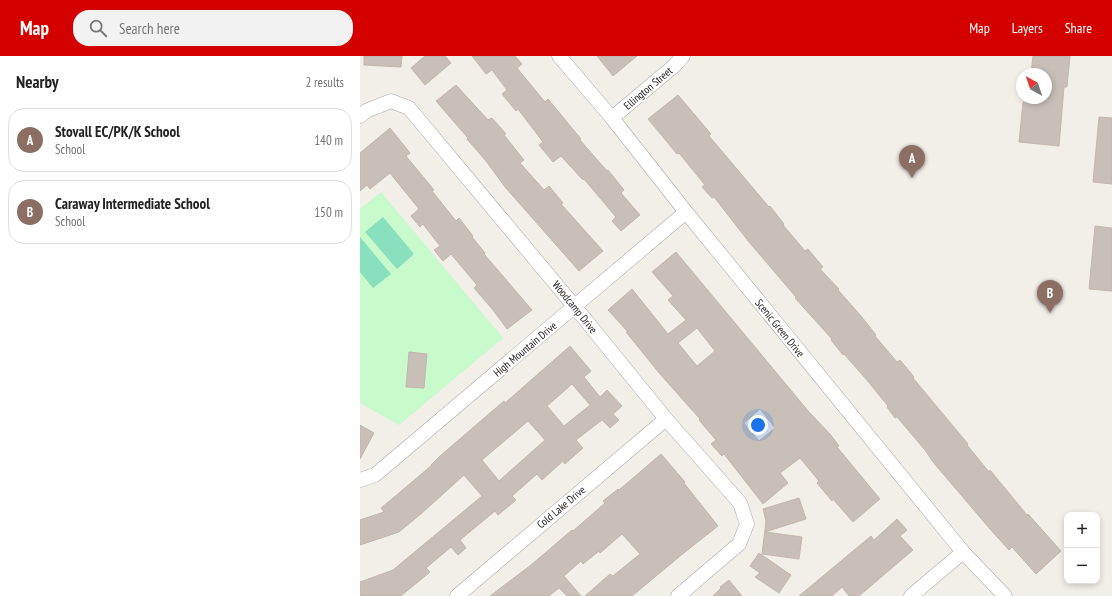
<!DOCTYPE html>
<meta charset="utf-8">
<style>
:root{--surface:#fff;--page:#f2f2f2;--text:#222;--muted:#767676;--line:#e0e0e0;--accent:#d40000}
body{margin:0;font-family:"PT Sans Narrow",sans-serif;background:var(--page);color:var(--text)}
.controls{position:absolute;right:12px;bottom:12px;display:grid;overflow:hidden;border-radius:8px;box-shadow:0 2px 6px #0003}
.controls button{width:36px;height:36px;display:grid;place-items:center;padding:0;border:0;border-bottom:1px solid var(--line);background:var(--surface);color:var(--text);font:20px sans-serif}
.compass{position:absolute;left:656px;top:12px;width:36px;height:36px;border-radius:50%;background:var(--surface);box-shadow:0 2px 6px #0003;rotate:320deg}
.you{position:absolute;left:398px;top:369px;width:14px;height:14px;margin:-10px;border:3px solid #fff;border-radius:50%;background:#1a73e8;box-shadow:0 0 0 6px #1a73e833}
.badge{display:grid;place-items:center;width:26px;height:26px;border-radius:50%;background:var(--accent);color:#fff;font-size:13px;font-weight:700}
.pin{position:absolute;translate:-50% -33px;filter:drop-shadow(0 1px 2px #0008)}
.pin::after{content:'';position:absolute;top:21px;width:14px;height:12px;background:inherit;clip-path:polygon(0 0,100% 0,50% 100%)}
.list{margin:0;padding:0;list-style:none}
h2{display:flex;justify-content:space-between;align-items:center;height:52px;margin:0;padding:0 16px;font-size:17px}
h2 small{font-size:13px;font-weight:400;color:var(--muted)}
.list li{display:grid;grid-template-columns:26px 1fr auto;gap:12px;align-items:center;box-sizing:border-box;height:64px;margin:0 8px 8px;padding:0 8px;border:1px solid var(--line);border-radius:16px}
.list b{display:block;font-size:15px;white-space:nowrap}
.list p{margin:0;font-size:13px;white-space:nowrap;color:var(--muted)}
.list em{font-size:13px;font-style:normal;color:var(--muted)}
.icon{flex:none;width:22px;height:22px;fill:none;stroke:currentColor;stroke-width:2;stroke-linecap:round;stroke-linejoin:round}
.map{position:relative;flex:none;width:752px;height:540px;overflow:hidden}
header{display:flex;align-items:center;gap:24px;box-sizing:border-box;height:56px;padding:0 20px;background:var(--accent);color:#fff}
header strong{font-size:19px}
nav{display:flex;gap:22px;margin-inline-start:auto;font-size:14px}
.search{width:280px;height:36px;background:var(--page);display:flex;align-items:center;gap:10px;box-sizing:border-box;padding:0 14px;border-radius:16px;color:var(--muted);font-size:15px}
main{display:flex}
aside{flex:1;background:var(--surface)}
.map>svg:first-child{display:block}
.park{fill:#c8facc}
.pitch{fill:#88e0be}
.building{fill:#c7bfb8;stroke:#c4b6ab;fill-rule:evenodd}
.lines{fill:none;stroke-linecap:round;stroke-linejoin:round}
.street-casing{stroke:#a9a9a9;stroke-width:15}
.street{stroke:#fff;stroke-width:14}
.labels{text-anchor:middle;stroke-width:3;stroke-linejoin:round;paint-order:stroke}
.street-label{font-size:11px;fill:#222;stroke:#fff}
</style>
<header>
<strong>Map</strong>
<div class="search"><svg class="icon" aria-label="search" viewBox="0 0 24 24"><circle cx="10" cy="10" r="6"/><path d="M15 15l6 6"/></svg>Search here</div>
<nav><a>Map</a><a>Layers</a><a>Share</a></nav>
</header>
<main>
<aside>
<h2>Nearby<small>2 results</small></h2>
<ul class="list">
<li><span class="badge" style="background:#8d6e63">A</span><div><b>Stovall EC/PK/K School</b><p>School</p></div><em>140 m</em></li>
<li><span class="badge" style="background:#8d6e63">B</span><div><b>Caraway Intermediate School</b><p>School</p></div><em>150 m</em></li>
</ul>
</aside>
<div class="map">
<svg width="752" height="540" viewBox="0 0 752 540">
<rect width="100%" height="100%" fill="#f2efe9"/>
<!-- park -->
<path class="park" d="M 21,136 L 143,282 L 39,369 L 0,347 L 0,153 Z"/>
<!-- pitch -->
<path class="pitch" d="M 23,161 L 54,198 L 37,213 L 5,176 Z
M 0,181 L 31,218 L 13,232 L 0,216 Z"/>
<!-- building -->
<path class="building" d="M 4,0 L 42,0 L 41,11 L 4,9 Z
M 65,0 L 85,0 L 91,7 L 65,29 L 51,12 Z
M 112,0 L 155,0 L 162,8 L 157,12 L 185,46 L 188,43 L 221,83 L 220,84 L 247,115 L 248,114 L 264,134 L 261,137 L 280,159 L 261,175 L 252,165 L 256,161 L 224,123 L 223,124 L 201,100 L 193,106 L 179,89 L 183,86 L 158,53 L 156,55 L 142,38 L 147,34 L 132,14 L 126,18 Z
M 237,0 L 277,0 L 253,20 Z
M 673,0 L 710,0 L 707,31 L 704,31 L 699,90 L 659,86 L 663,46 L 680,48 L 680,42 L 686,42 L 686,18 L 671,18 Z
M 96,29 L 128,64 L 132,62 L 146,78 L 144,79 L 164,104 L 160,107 L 184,134 L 189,130 L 203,147 L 201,148 L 243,195 L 219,215 L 145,131 L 126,105 L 107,83 L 108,82 L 76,45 Z
M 318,39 L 351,78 L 349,80 L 409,151 L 410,150 L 424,168 L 423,169 L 445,195 L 448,193 L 463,211 L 460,213 L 479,233 L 478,234 L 501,260 L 516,279 L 515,280 L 537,306 L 540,304 L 554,321 L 553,322 L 608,388 L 607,389 L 629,416 L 630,414 L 667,459 L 668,458 L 701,495 L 676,518 L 652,491 L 649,494 L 630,473 L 573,406 L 565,394 L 537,361 L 535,362 L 527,351 L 528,350 L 506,323 L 484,298 L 483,299 L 471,284 L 472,283 L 435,242 L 436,241 L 389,186 L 354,141 L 352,142 L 342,131 L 345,129 L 319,97 L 317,98 L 288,63 Z
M 739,61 L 752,62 L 752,128 L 733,126 Z
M 30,72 L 50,97 L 46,100 L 74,134 L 72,135 L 96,165 L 99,162 L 113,180 L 112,181 L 125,197 L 124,198 L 172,254 L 147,273 L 133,254 L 114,232 L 117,229 L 91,198 L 83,205 L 74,194 L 80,190 L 63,168 L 60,171 L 51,160 L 59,153 L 30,117 L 10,133 L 7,129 L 0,135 L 0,97 Z
M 735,170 L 752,172 L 752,235 L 729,233 Z
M 316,196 L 449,356 L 470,378 L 479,390 L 477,391 L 520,443 L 493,466 L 473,443 L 472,445 L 457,427 L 459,425 L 440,402 L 420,417 L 428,427 L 403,448 L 364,398 L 362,400 L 351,388 L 356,384 L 339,364 L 340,363 L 300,318 L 266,276 L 268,276 L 248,254 L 272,233 L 308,278 L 326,264 L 308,244 L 313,240 L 292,216 ZM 337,272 L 355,295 L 337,310 L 318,287 ZM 400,353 L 415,372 L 399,385 L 384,367 Z
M 210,290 L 231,315 L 224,321 L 240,341 L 247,334 L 262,350 L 253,358 L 259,364 L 250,372 L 242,364 L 216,384 L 223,392 L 205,408 L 203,405 L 182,424 L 177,418 L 152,440 L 156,444 L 138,459 L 135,455 L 100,484 L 106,492 L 98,499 L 91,491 L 66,512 L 70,516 L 42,539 L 39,540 L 0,540 L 0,526 L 33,514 L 122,440 L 104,419 L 62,457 L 39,476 L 0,489 L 0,464 L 24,456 L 21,452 L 39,437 L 72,409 L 71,409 L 80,400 L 144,345 L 145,347 ZM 212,328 L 230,349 L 204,370 L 187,350 ZM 168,365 L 185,384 L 139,425 L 122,404 Z
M 49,296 L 67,298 L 64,332 L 46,331 Z
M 0,369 L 14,377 L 0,403 Z
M 301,398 L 325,426 L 324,427 L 358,470 L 325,496 L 272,540 L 225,540 L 250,518 L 253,520 L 280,498 L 262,478 L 240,497 L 239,495 L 223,508 L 221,505 L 204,520 L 221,540 L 207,540 L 199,532 L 189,540 L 130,540 L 171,509 L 212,474 L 213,475 L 245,447 L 243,445 L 258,433 L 259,434 Z
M 439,442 L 446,463 L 405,476 L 442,481 L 439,503 L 402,498 L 406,465 L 403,453 Z
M 537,463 L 547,474 L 540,480 L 553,494 L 499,540 L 489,540 L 482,531 L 472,540 L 439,540 L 511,480 L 514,484 Z
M 399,497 L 431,519 L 419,537 L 395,521 L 400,517 L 390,510 Z
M 369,524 L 382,540 L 353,540 L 361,532 L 360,531 Z"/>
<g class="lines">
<!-- street casing -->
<g class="street-casing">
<path id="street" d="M 199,0 L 252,62 L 326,156 L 603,496 L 645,540
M 0,60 L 6,55 L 31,45 L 49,52 L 215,251 L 306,363 L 380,447 L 387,468 L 379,488 L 318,540
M 252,62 L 314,10 L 323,0
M 0,424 L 15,419 L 326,156
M 97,540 L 306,363
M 551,540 L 603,496"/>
</g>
<!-- street -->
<use href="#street" class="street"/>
</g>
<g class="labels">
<!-- street labels -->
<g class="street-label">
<text transform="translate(288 32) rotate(-40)" y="4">Ellington Street</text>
<text transform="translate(215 251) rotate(51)" y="4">Woodcamp Drive</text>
<text transform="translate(420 272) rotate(51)" y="4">Scenic Green Drive</text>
<text transform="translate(165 293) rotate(-40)" y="4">High Mountain Drive</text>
<text transform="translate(201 451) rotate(-40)" y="4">Cold Lake Drive</text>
</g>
</g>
</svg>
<div class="controls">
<button>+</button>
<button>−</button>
</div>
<svg class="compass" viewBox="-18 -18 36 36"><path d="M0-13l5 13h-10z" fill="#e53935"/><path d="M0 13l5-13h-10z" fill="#767676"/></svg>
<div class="you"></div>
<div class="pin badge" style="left:552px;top:122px;background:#8d6e63">A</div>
<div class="pin badge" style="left:690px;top:257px;background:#8d6e63">B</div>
</div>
</main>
